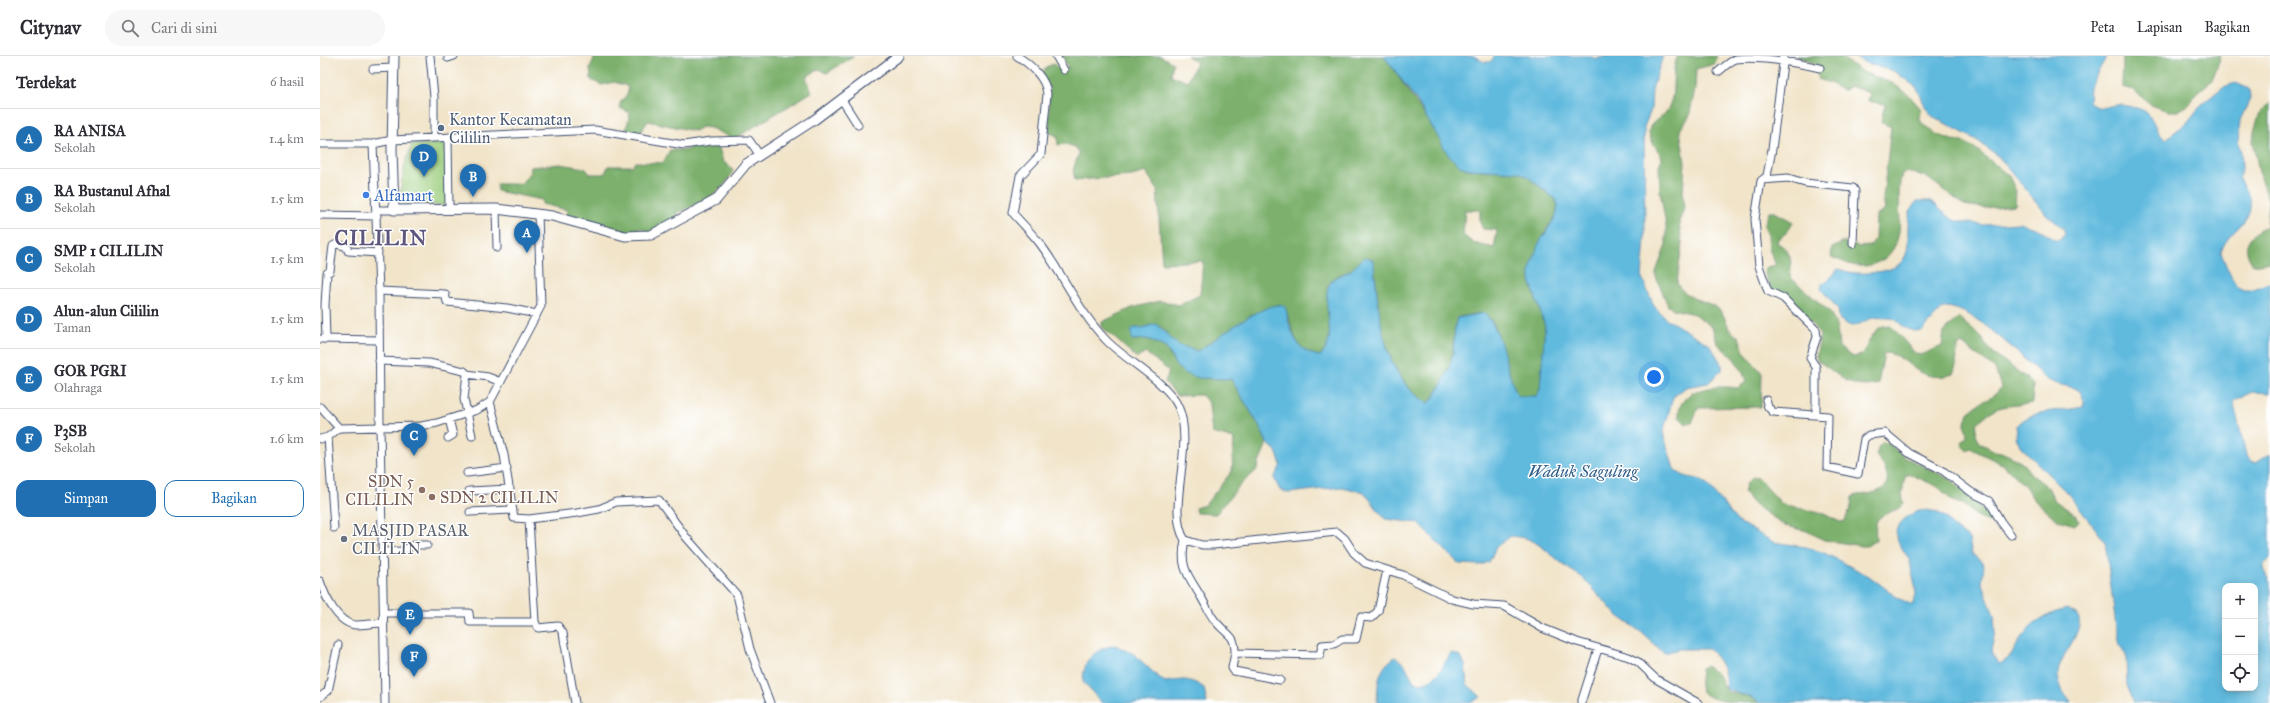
<!DOCTYPE html>
<html lang="id">
<meta charset="utf-8">
<style>
:root{--surface:#fff;--page:#f7f7f7;--text:#2b2b33;--muted:#7c7c81;--line:#e1e1e2;--accent:#1f6fb2}
body{margin:0;font-family:"IM FELL Great Primer",serif;background:var(--page);color:var(--text)}
.controls{position:absolute;right:12px;bottom:12px;display:grid;overflow:hidden;border-radius:8px;box-shadow:0 2px 10px #0003}
.controls button{width:36px;height:36px;display:grid;place-items:center;padding:0;border:0;border-bottom:1px solid var(--line);background:var(--surface);color:var(--text);font:20px sans-serif}
.you{position:absolute;left:1334px;top:321px;width:14px;height:14px;margin:-10px;border:3px solid #fff;border-radius:50%;background:#1a73e8;box-shadow:0 0 0 6px #1a73e833}
.badge{display:grid;place-items:center;width:26px;height:26px;border-radius:50%;background:var(--accent);color:#fff;font-size:13px;font-weight:700}
.pin{position:absolute;translate:-50% -33px;filter:drop-shadow(0 1px 2px #0008)}
.pin::after{content:'';position:absolute;top:21px;width:14px;height:12px;background:inherit;clip-path:polygon(0 0,100% 0,50% 100%)}
.list{margin:0;padding:0;list-style:none}
h2{display:flex;justify-content:space-between;align-items:center;height:52px;margin:0;padding:0 16px;font-size:17px}
h2 small{font-size:13px;font-weight:400;color:var(--muted)}
.list li{display:grid;grid-template-columns:26px 1fr auto;gap:12px;align-items:center;box-sizing:border-box;height:60px;padding:0 16px;border-top:1px solid var(--line)}
.list b{display:block;font-size:15px;white-space:nowrap}
.list p{margin:0;font-size:13px;white-space:nowrap;color:var(--muted)}
.list em{font-size:13px;font-style:normal;color:var(--muted)}
.actions{display:flex;gap:8px;padding:12px 16px}
.actions a{flex:1;padding:9px 0;border:1px solid var(--accent);border-radius:12px;text-align:center;font-size:14px;color:var(--accent)}
.actions .main{background:var(--accent);color:#fff}
.icon{flex:none;width:22px;height:22px;fill:none;stroke:currentColor;stroke-width:2;stroke-linecap:round;stroke-linejoin:round}
.map{position:relative;flex:none;width:1950px;height:647px;overflow:hidden}
header{display:flex;align-items:center;gap:24px;box-sizing:border-box;height:56px;padding:0 20px;background:var(--surface);border-bottom:1px solid var(--line)}
header strong{font-size:19px}
nav{display:flex;gap:22px;margin-inline-start:auto;font-size:14px}
.search{width:280px;height:36px;background:var(--page);display:flex;align-items:center;gap:10px;box-sizing:border-box;padding:0 14px;border-radius:22px;color:var(--muted);font-size:15px}
main{display:flex}
aside{flex:1;background:var(--surface)}
.map>svg:first-child{display:block}
.green{fill:#9bcd7d;stroke:#5b7e6e}
.forest{fill:#7cb06c;stroke:#4c7065;fill-rule:evenodd}
.water{fill:#61bade;stroke:#3e749e;fill-rule:evenodd}
.lines{fill:none;stroke-linecap:round;stroke-linejoin:round}
.street-casing{stroke:#3b4a6e;stroke-width:9}
.secondary-casing{stroke:#3b4a6e;stroke-width:11}
.street{stroke:#fff;stroke-width:7}
.secondary{stroke:#fff;stroke-width:9}
.service-dot{fill:#5c6f8a;stroke:#fff;stroke-width:1.5}
.shop-dot{fill:#3f7fe0;stroke:#fff;stroke-width:1.5}
.education-dot{fill:#8d6e63;stroke:#fff;stroke-width:1.5}
.worship-dot{fill:#6b7280;stroke:#fff;stroke-width:1.5}
.labels{text-anchor:middle;stroke-width:3;stroke-linejoin:round;paint-order:stroke}
.service-label{font-size:16px;fill:#4e5e75;stroke:#fff;text-anchor:start}
.shop-label{font-size:16px;fill:#366cbe;stroke:#fff;text-anchor:start}
.education-label{font-size:16px;fill:#785e54;stroke:#fff;text-anchor:end}
.worship-label{font-size:16px;fill:#5b616d;stroke:#fff;text-anchor:start}
.water-label{font-size:17px;font-style:italic;fill:#34608b;stroke:#fff}
.district-label{font-size:20px;font-weight:bold;letter-spacing:1px;fill:#5e567c;stroke:#fff}
</style>
<header>
<strong>Citynav</strong>
<div class="search"><svg class="icon" aria-label="search" viewBox="0 0 24 24"><circle cx="10" cy="10" r="6"/><path d="M15 15l6 6"/></svg>Cari di sini</div>
<nav><a>Peta</a><a>Lapisan</a><a>Bagikan</a></nav>
</header>
<main>
<aside>
<h2>Terdekat<small>6 hasil</small></h2>
<ul class="list">
<li><span class="badge">A</span><div><b>RA ANISA</b><p>Sekolah</p></div><em>1.4 km</em></li>
<li><span class="badge">B</span><div><b>RA Bustanul Afhal</b><p>Sekolah</p></div><em>1.5 km</em></li>
<li><span class="badge">C</span><div><b>SMP 1 CILILIN</b><p>Sekolah</p></div><em>1.5 km</em></li>
<li><span class="badge">D</span><div><b>Alun-alun Cililin</b><p>Taman</p></div><em>1.5 km</em></li>
<li><span class="badge">E</span><div><b>GOR PGRI</b><p>Olahraga</p></div><em>1.5 km</em></li>
<li><span class="badge">F</span><div><b>P3SB</b><p>Sekolah</p></div><em>1.6 km</em></li>
</ul>
<div class="actions"><a class="main">Simpan</a><a>Bagikan</a></div>
</aside>
<div class="map">
<svg width="1950" height="647" viewBox="0 0 1950 647">
<rect width="100%" height="100%" fill="#fff"/>
<filter id="ink" filterUnits="userSpaceOnUse"><feTurbulence type="fractalNoise" baseFrequency=".025" numOctaves="2"/><feDisplacementMap in="SourceGraphic" scale="8" xChannelSelector="R" yChannelSelector="G"/><feConvolveMatrix kernelMatrix="1 2 1 2 8 2 1 2 1" color-interpolation-filters="sRGB"/></filter>
<filter id="wash" filterUnits="userSpaceOnUse"><feTurbulence type="fractalNoise" baseFrequency=".012" numOctaves="4" result="noise"/><feDisplacementMap in="SourceGraphic" scale="16" xChannelSelector="R" yChannelSelector="G"/><feGaussianBlur stdDeviation="0.9" result="paint"/><feColorMatrix in="noise" values="0 0 0 0 0 0 0 0 0 0 0 0 0 0 0 0 0 1.4 0 .05"/><feComposite in="paint" operator="in"/></filter>
<g filter="url(#wash)">
<rect width="100%" height="100%" fill="#f1e4c9"/>
<!-- green -->
<path class="green" d="M 92,88 L 126,88 L 127,149 L 86,149 L 81,147 C 80,126 84,108 92,88 Z"/>
<!-- forest -->
<path class="forest" d="M 275,0 L 534,0 L 507,17 L 499,13 L 486,21 L 492,36 L 414,83 L 391,72 L 382,71 L 374,75 L 328,65 L 320,77 L 306,74 L 310,57 L 300,52 L 300,47 L 308,37 L 307,30 L 294,26 L 282,29 L 271,24 L 270,12 Z
M 742,0 L 840,0 L 853,7 L 851,19 L 867,26 L 877,6 L 867,0 L 1064,0 L 1140,110 L 1149,113 L 1199,116 L 1207,120 L 1234,142 L 1238,149 L 1236,160 L 1226,174 L 1210,224 L 1225,270 L 1221,328 L 1218,340 L 1198,340 L 1193,330 L 1175,271 L 1171,264 L 1162,257 L 1139,261 C 1133,276 1134,284 1132,300 C 1130,316 1119,336 1108,347 C 1078,331 1064,291 1059,258 C 1056,240 1057,220 1052,203 C 1036,205 1041,208 1029,215 C 1024,218 1017,219 1013,224 C 997,243 1022,280 1000,300 C 965,295 978,262 959,248 L 933,258 L 878,295 L 857,289 L 841,271 L 832,269 L 822,272 L 815,272 L 812,284 L 828,283 L 846,292 L 853,305 L 879,322 L 911,323 L 940,371 L 947,387 L 936,415 L 921,428 L 896,458 L 876,457 L 875,452 L 885,449 L 912,415 L 914,383 L 892,377 L 889,348 L 882,339 L 857,340 L 845,326 L 849,315 L 826,297 L 817,302 L 782,271 L 782,266 L 812,252 L 840,245 L 859,249 L 880,239 L 883,205 L 842,207 L 837,133 L 826,116 L 812,120 L 755,124 L 753,114 L 759,97 L 755,91 L 746,88 L 738,89 L 737,80 L 729,76 L 729,32 L 722,17 L 728,10 L 734,8 L 742,16 L 748,12 ZM 1145,154 L 1160,154 L 1160,166 L 1163,173 L 1177,174 L 1174,192 L 1153,187 L 1143,179 Z
M 1358,0 L 1397,0 L 1395,8 L 1376,13 L 1375,33 L 1369,61 L 1360,74 L 1365,106 L 1363,138 L 1364,153 L 1359,166 L 1362,187 L 1357,228 C 1370,246 1382,242 1397,252 C 1408,259 1405,275 1419,281 L 1424,296 L 1442,317 L 1441,351 L 1378,352 L 1372,367 L 1366,368 L 1359,361 C 1357,331 1397,329 1418,332 L 1426,326 L 1423,316 L 1414,303 L 1397,287 L 1392,271 L 1374,258 L 1353,253 L 1348,250 L 1336,221 L 1336,216 L 1346,189 L 1346,169 L 1340,135 L 1339,110 L 1342,101 C 1338,94 1330,85 1329,77 C 1328,66 1341,63 1346,56 C 1358,41 1349,16 1358,0 Z
M 1476,0 L 1521,1 L 1542,16 L 1572,27 L 1588,38 L 1601,53 L 1600,63 L 1602,67 L 1614,77 L 1632,84 L 1642,85 L 1656,93 L 1689,120 L 1696,135 L 1695,149 L 1665,152 L 1644,149 L 1605,120 L 1586,116 L 1582,118 C 1573,146 1591,182 1564,203 C 1557,207 1548,211 1540,210 C 1529,210 1521,204 1511,201 L 1512,192 L 1524,186 L 1539,191 L 1550,190 L 1555,183 L 1556,160 L 1565,154 L 1563,142 L 1571,71 L 1561,66 L 1565,48 L 1548,45 L 1550,37 L 1530,30 L 1523,35 L 1510,27 L 1498,23 L 1496,8 Z
M 1803,0 L 1901,0 L 1892,24 L 1876,38 L 1867,50 L 1858,55 L 1848,55 L 1833,50 L 1813,34 L 1802,31 Z
M 1950,46 L 1950,206 L 1933,209 C 1920,189 1928,180 1947,170 L 1949,146 L 1939,116 L 1933,85 L 1934,75 L 1940,56 Z
M 371,85 L 397,86 L 403,105 L 413,114 C 405,137 378,148 357,157 L 358,162 L 329,178 L 322,172 L 316,173 L 314,178 L 246,161 L 247,154 L 222,148 L 222,144 L 177,135 L 177,128 L 201,128 L 210,116 L 211,111 L 240,108 L 265,112 L 270,118 L 285,118 L 288,110 L 312,110 L 315,106 L 343,107 L 350,94 L 369,94 Z
M 1449,156 L 1455,156 L 1473,166 L 1466,177 L 1458,183 L 1457,187 C 1472,194 1472,207 1470,221 L 1510,256 L 1517,271 L 1519,291 L 1532,301 L 1542,299 C 1548,288 1556,264 1572,271 L 1595,297 L 1600,299 L 1622,290 L 1624,275 L 1639,262 L 1663,283 C 1666,297 1702,315 1713,329 L 1712,347 C 1685,352 1677,346 1657,368 L 1656,378 L 1660,387 L 1675,395 L 1681,396 L 1701,405 L 1712,419 L 1728,431 L 1734,444 L 1757,460 L 1759,465 L 1755,469 L 1737,464 L 1713,443 L 1705,430 L 1682,408 L 1650,392 L 1647,394 L 1643,391 L 1642,386 L 1647,380 C 1647,376 1645,371 1645,367 C 1648,346 1674,346 1681,331 L 1675,313 L 1645,290 L 1641,288 L 1637,292 L 1636,310 L 1633,318 C 1595,330 1589,297 1564,297 L 1558,328 C 1532,336 1519,318 1498,305 L 1496,301 L 1500,279 C 1488,263 1472,238 1451,236 L 1444,215 L 1448,211 L 1456,209 L 1449,193 L 1448,178 L 1444,170 Z
M 1563,386 L 1568,387 L 1584,401 L 1630,423 L 1669,459 L 1671,464 L 1670,467 L 1655,459 L 1642,448 L 1632,445 L 1618,431 L 1590,418 L 1585,421 L 1582,438 L 1584,448 C 1578,456 1557,457 1556,468 C 1555,473 1556,479 1556,484 L 1547,490 L 1542,490 L 1504,484 L 1487,475 L 1466,470 L 1433,448 L 1424,437 L 1426,428 L 1433,421 L 1438,422 L 1462,448 L 1504,458 L 1520,466 L 1525,465 L 1531,451 L 1532,441 C 1537,438 1542,439 1547,438 C 1575,434 1570,417 1556,399 L 1559,390 Z
M 1386,610 L 1398,619 L 1405,633 L 1408,636 L 1433,642 L 1440,647 C 1422,647 1382,647 1380,631 C 1379,625 1381,618 1381,612 Z"/>
<!-- water -->
<path class="water" d="M 1064,0 L 1154,0 L 1164,6 L 1170,6 L 1175,0 L 1270,0 L 1276,3 L 1287,0 L 1343,0 L 1332,33 L 1331,54 L 1324,71 L 1325,182 L 1322,222 L 1334,250 L 1345,262 L 1390,289 L 1402,309 L 1402,314 L 1388,327 L 1366,331 L 1353,341 L 1343,377 L 1354,413 L 1363,420 L 1378,423 L 1387,428 L 1417,465 L 1453,486 L 1486,491 L 1504,497 L 1549,520 L 1578,542 L 1592,549 L 1596,540 L 1595,529 L 1589,503 L 1578,486 L 1576,474 C 1586,456 1605,448 1624,460 C 1628,463 1630,469 1634,472 C 1639,476 1645,478 1649,483 L 1652,498 L 1664,508 L 1662,528 L 1674,559 L 1675,575 L 1671,595 L 1678,608 C 1693,604 1695,589 1704,578 C 1717,564 1729,557 1747,553 L 1756,558 L 1759,562 C 1762,586 1728,606 1741,631 C 1743,637 1748,642 1751,647 L 1440,647 L 1433,642 L 1405,633 C 1407,615 1401,605 1389,593 L 1359,593 L 1344,597 L 1321,576 L 1298,560 L 1262,521 L 1249,513 L 1221,490 L 1206,482 L 1191,480 L 1176,491 L 1169,506 L 1160,509 L 1139,508 L 1098,467 L 1065,463 L 1044,436 L 1022,431 L 968,437 L 960,434 L 954,422 L 961,409 L 956,395 L 947,387 L 940,371 L 911,323 L 879,322 L 864,317 L 856,310 L 849,296 L 846,292 L 828,283 L 812,284 L 811,275 L 815,272 L 822,272 L 836,268 L 858,289 L 878,295 C 895,284 944,245 964,249 L 966,253 C 970,274 976,297 1000,300 C 1021,281 999,249 1010,227 C 1015,219 1024,219 1031,214 C 1036,210 1040,205 1045,201 L 1052,203 L 1054,208 C 1059,255 1061,322 1108,347 L 1112,344 C 1120,331 1129,317 1132,302 C 1135,288 1133,276 1137,262 L 1164,257 C 1185,278 1184,314 1198,340 L 1217,340 L 1220,333 L 1225,270 L 1210,224 L 1210,214 L 1218,189 L 1236,160 L 1238,149 L 1234,142 L 1207,120 L 1199,116 L 1149,113 L 1140,110 L 1129,100 L 1097,45 Z
M 1533,0 L 1787,0 L 1770,30 L 1769,45 C 1779,55 1784,51 1795,49 C 1802,48 1813,51 1820,53 C 1834,57 1833,74 1845,83 L 1866,68 L 1882,48 L 1903,31 L 1916,27 L 1929,33 L 1930,43 L 1920,64 L 1918,87 L 1921,96 L 1922,113 L 1919,123 C 1921,129 1928,134 1930,141 C 1935,168 1906,174 1901,197 C 1905,206 1914,234 1925,234 C 1932,235 1943,229 1950,227 L 1950,337 L 1932,336 L 1913,345 L 1926,399 L 1931,405 L 1936,407 L 1950,398 L 1950,501 C 1939,509 1945,514 1950,525 L 1950,647 L 1814,647 L 1807,629 L 1806,599 L 1800,589 L 1796,570 L 1785,485 L 1749,439 L 1701,391 L 1696,381 L 1697,370 C 1712,352 1741,356 1763,351 L 1764,345 L 1760,335 C 1751,329 1737,330 1728,324 C 1704,305 1655,250 1624,251 L 1602,275 C 1578,276 1583,263 1569,262 C 1565,262 1558,261 1553,262 C 1537,266 1537,277 1519,263 L 1518,253 L 1501,233 L 1502,228 L 1508,225 L 1518,213 C 1532,218 1542,218 1557,216 C 1609,209 1574,169 1597,145 L 1612,145 L 1623,156 L 1635,165 L 1664,169 L 1699,167 L 1718,173 L 1735,184 L 1740,184 L 1745,177 L 1743,172 L 1727,159 L 1679,101 L 1658,85 L 1612,60 L 1606,52 L 1597,32 L 1574,15 L 1548,8 ZM 1905,530 L 1935,530 L 1935,632 L 1905,632 Z
M 795,589 L 814,598 L 837,620 L 845,626 C 863,624 868,621 884,632 L 887,647 L 782,647 L 763,626 C 763,604 774,593 795,589 Z
M 1131,597 L 1141,600 L 1145,609 L 1147,628 L 1161,641 L 1150,647 L 1057,647 C 1058,628 1057,613 1075,601 L 1084,607 L 1094,626 C 1116,630 1120,613 1131,597 Z"/>
</g>
<g filter="url(#ink)">
<g class="lines">
<!-- street casing -->
<g class="street-casing">
<path id="street" d="M 110,0 L 114,41 L 114,82
M 128,0 L 128,2 L 134,0
M 697,0 C 710,8 726,22 727,38 L 721,98 L 700,120 L 693,157 C 702,168 713,178 721,189 C 744,220 759,256 786,284 C 805,304 846,325 858,350 C 876,389 845,454 865,484 L 882,489 L 893,489 L 1017,476 L 1025,483 L 1034,497 L 1045,507 L 1083,519 L 1132,543 L 1153,548 L 1184,550 L 1222,572 L 1257,586 L 1309,601 L 1318,606 L 1336,623 L 1378,647
M 736,0 L 744,14
M 1464,0 L 1452,93 L 1447,120 L 1441,125 L 1435,163 L 1439,210 L 1448,235 L 1463,242 L 1496,274 L 1497,281 L 1490,302 L 1496,311 L 1496,359
M 53,13 L 73,12
M 1398,16 C 1403,12 1410,5 1416,3 C 1439,0 1477,7 1500,12
M 522,44 L 538,69
M 128,81 L 129,153
M 0,88 L 53,88
M 1442,124 L 1468,122 L 1485,127 L 1533,132 L 1535,135 L 1533,188
M 176,153 L 177,192
M 56,154 L 74,154
M 0,159 L 57,160
M 59,235 L 125,238 L 127,246 L 187,252 L 217,258
M 0,283 L 59,284
M 6,283 L 5,249 L 7,217 L 10,215 L 13,190 L 17,188 L 27,191 L 28,195 L 58,197
M 59,305 L 109,307 L 144,315 L 147,318 L 168,321 L 181,326
M 147,318 L 144,343 L 152,380
M 1446,344 L 1448,351 L 1453,356 L 1508,360 L 1507,411 L 1538,418 L 1544,383 L 1549,379 L 1565,377 L 1589,397 L 1622,414 L 1651,436 L 1669,445 L 1681,466 L 1691,479
M 170,346 L 184,399 L 194,462 L 209,463 L 257,457 L 279,453 L 296,446 L 339,444 L 366,481 L 417,539 L 430,593 L 450,647
M 0,351 L 19,372
M 8,381 L 14,472
M 128,382 L 133,379 L 129,363
M 0,383 L 8,381 L 19,372 L 101,370 L 117,367 L 157,354 L 170,346 L 221,250 L 218,158
M 147,417 L 187,412
M 149,435 L 190,433
M 150,456 L 191,454
M 209,463 L 215,566 L 218,572 L 238,570 L 243,577 L 255,647
M 865,484 C 859,511 868,519 881,541 C 886,549 890,560 897,567 C 908,580 915,578 915,597 L 1000,599 L 1002,589 L 1014,588 L 1022,583 L 1036,583 L 1041,561 L 1051,562 L 1058,555 L 1067,514
M 63,496 L 81,495 L 94,489 L 107,489
M 0,525 C 5,540 17,567 35,569 C 44,569 55,567 64,567
M 64,557 L 149,557 L 150,566 L 215,566
M 915,597 L 912,612 L 914,615 L 960,624
M 0,641 L 8,635 L 18,589
M 65,647 L 60,370 L 59,235 L 53,88 L 72,84 L 275,74 L 364,89 L 391,85 L 429,84 L 439,98
M 1261,647 L 1278,593"/>
</g>
<!-- secondary casing -->
<g class="secondary-casing">
<path id="secondary" d="M 74,0 L 72,94 L 74,154 L 176,153 L 232,160 L 305,180 L 331,179 L 396,144 L 426,108 L 494,64 L 579,0"/>
</g>
<!-- street -->
<use href="#street" class="street"/>
<!-- secondary -->
<use href="#secondary" class="secondary"/>
</g>
</g>
<!-- markers -->
<circle class="service-dot" cx="121" cy="72" r="4"/>
<circle class="shop-dot" cx="46" cy="139" r="4"/>
<g class="education-dot">
<circle cx="102" cy="434" r="4"/>
<circle cx="112" cy="441" r="4"/>
</g>
<circle class="worship-dot" cx="24" cy="483" r="4"/>
<g class="labels">
<!-- service labels -->
<g class="service-label">
<text x="129" y="69">Kantor Kecamatan<tspan x="129" dy="18">Cililin</tspan></text>
</g>
<!-- shop labels -->
<g class="shop-label">
<text x="54" y="145">Alfamart</text>
</g>
<!-- education labels -->
<g class="education-label">
<text x="94" y="431">SDN 5<tspan x="94" dy="18">CILILIN</tspan></text>
<text x="120" y="447" text-anchor="start">SDN 2 CILILIN</text>
</g>
<!-- worship labels -->
<g class="worship-label">
<text x="32" y="480">MASJID PASAR<tspan x="32" dy="18">CILILIN</tspan></text>
</g>
<!-- water labels -->
<g class="water-label">
<text x="1263" y="421">Waduk Saguling</text>
</g>
<!-- district labels -->
<g class="district-label">
<text x="61" y="189">CILILIN</text>
</g>
</g>
</svg>
<div class="controls">
<button>+</button>
<button>−</button>
<button><svg class="icon" aria-label="locate" viewBox="0 0 24 24"><circle cx="12" cy="12" r="6"/><path d="M12 2v4M12 18v4M2 12h4M18 12h4"/></svg></button>
</div>
<div class="you"></div>
<div class="pin badge" style="left:207px;top:197px">A</div>
<div class="pin badge" style="left:153px;top:141px">B</div>
<div class="pin badge" style="left:94px;top:400px">C</div>
<div class="pin badge" style="left:104px;top:121px">D</div>
<div class="pin badge" style="left:90px;top:579px">E</div>
<div class="pin badge" style="left:94px;top:621px">F</div>
</div>
</main>
